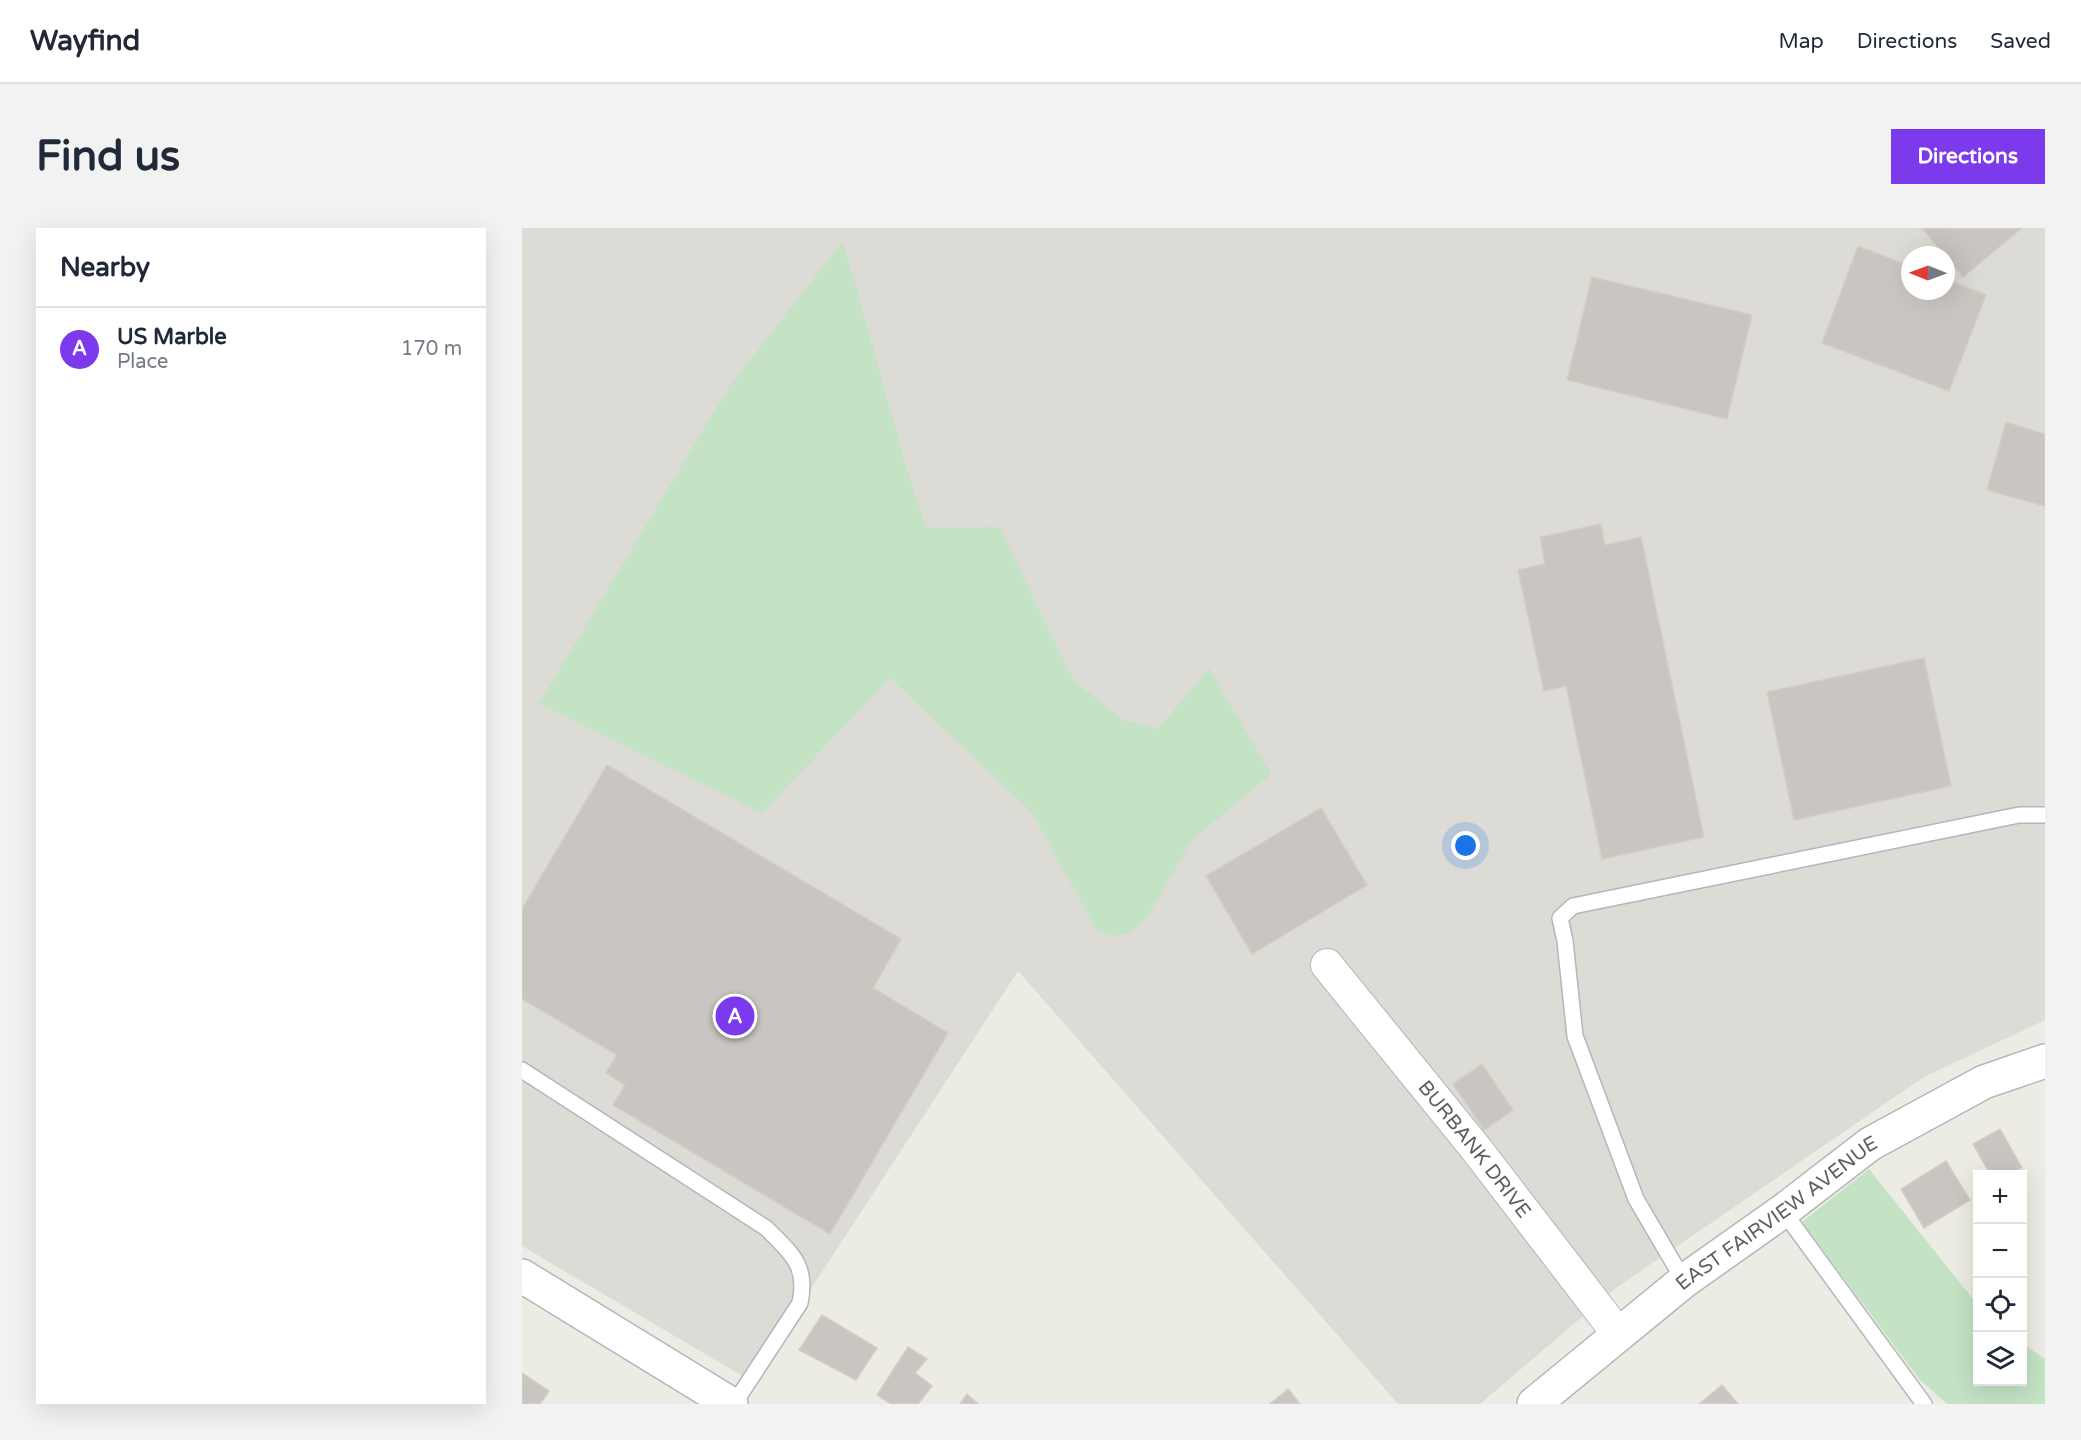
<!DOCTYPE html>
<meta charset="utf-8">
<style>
:root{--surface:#fff;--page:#f2f2f3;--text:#1f2937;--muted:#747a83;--line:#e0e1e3;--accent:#7c3aed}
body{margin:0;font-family:"Varela Round",sans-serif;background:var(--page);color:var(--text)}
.controls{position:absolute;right:18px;bottom:18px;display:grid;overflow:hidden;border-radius:0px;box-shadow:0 6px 24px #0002}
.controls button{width:54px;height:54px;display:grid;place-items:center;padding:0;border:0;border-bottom:2px solid var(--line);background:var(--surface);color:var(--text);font:30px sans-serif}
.compass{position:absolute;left:1379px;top:18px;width:54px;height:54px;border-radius:50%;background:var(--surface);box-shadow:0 6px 24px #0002;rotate:271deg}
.you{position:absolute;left:944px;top:618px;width:21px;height:21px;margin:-15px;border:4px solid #fff;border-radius:50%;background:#1a73e8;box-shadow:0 0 0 9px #1a73e833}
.badge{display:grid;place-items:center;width:39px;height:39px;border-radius:50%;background:var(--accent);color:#fff;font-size:20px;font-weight:700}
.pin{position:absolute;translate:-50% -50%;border:3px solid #fff;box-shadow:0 2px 6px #0006}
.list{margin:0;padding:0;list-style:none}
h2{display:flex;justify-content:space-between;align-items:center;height:78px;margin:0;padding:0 24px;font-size:26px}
h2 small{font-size:20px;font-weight:400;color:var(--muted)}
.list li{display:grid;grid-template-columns:39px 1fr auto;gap:18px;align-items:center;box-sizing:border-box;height:84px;padding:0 24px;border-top:2px solid var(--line)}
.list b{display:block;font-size:22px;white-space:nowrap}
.list p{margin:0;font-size:20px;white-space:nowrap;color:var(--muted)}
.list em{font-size:20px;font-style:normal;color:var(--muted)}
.icon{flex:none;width:33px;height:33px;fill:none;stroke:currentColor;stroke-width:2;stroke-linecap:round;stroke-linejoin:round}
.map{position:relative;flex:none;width:1523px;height:1176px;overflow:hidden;border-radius:0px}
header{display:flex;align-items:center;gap:36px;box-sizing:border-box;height:84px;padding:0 30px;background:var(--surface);border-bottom:2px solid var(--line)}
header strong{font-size:28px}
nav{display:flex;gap:33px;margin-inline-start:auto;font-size:21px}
.intro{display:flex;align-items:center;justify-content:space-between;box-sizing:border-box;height:144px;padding:0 36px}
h1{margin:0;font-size:42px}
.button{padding:15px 27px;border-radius:0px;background:var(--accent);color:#fff;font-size:21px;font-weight:700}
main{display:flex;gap:36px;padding:0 36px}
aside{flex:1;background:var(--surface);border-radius:0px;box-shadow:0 6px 24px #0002}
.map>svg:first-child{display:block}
.industrial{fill:#dcdbd6;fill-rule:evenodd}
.green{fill:#c3e3c4}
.building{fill:#c9c6c1;stroke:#d2cec3;stroke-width:1.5}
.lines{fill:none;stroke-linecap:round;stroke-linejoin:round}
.service-casing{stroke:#b4b6ba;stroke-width:18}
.minor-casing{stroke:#b4b6ba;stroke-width:34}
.tertiary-casing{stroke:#b4b6ba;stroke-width:36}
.secondary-casing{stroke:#b3b6ba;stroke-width:36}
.service{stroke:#fff;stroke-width:15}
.minor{stroke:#fff;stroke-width:32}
.tertiary{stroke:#fff;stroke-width:33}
.secondary{stroke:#fff;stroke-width:33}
.labels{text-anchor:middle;stroke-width:4.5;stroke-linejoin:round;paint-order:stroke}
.street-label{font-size:20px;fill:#5c5f63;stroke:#fff}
</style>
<header>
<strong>Wayfind</strong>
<nav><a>Map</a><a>Directions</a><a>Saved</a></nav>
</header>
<div class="intro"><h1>Find us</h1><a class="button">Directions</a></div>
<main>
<aside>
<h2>Nearby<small></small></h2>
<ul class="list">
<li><span class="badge">A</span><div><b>US Marble</b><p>Place</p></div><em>170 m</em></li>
</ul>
</aside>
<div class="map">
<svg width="1523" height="1176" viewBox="0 0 1523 1176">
<rect width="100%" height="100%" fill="#edece4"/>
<!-- industrial -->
<path class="industrial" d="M 0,0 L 1523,0 L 1523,792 L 1402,849 L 1094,1060 L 958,1176 L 876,1176 L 496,743 L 229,1153 L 0,1018 ZM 1388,27 L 1424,27 L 1424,63 L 1388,63 Z"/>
<!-- green -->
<path class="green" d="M 321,13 L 387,248 L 404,300 L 477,299 L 552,453 L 600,491 L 634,501 L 646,489 L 687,440 L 749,546 L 670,612 L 626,688 L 609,704 L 591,709 L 574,701 L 510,585 L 368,450 L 240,585 L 17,476 L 207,159 Z
M 1347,941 L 1455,1076 L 1456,1154 L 1500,1154 L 1501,1116 L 1523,1131 L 1523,1176 L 1425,1176 L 1397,1151 L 1280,994 Z"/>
<!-- building -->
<path class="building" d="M 1400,0 L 1500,0 L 1441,49 Z
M 1336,18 L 1388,38 L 1388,63 L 1424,63 L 1424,51 L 1464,67 L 1427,163 L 1300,115 Z
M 1070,49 L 1230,87 L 1205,191 L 1045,152 Z
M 1484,194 L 1523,206 L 1523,278 L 1465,262 Z
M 1079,296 L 1083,317 L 1119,309 L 1182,609 L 1080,631 L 1044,458 L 1022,463 L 996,342 L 1023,336 L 1018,309 Z
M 1402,430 L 1429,558 L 1272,592 L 1245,464 Z
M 85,537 L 379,711 L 351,760 L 426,805 L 308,1006 L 91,877 L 103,857 L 84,845 L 95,827 L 0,771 L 0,681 Z
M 799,580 L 845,657 L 730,726 L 684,648 Z
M 960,836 L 991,882 L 962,902 L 931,856 Z
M 1478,901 L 1500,940 L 1487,946 L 1468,946 L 1451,916 Z
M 1424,933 L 1448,972 L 1402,1000 L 1379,961 Z
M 300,1087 L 355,1120 L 334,1152 L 277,1122 Z
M 386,1119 L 405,1131 L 393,1145 L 410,1158 L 396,1176 L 369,1176 L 355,1167 Z
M 0,1145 L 27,1163 L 18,1176 L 0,1176 Z
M 1200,1157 L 1216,1176 L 1177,1176 Z
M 766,1161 L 778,1176 L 748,1176 Z
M 445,1166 L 456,1176 L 438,1176 Z"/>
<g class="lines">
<!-- service casing -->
<g class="service-casing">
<path id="service" d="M 0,842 L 244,1000 C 269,1025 286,1037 278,1075 L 212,1176
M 1261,983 L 1402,1176
M 1162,1053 L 1114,971 L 1053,808 L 1043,713 L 1038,690 L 1051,678 L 1497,587 L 1523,587"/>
</g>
<!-- minor casing -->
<g class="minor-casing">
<g id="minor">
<path id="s1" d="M 805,737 L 955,922 L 1097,1107"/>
</g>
</g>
<!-- tertiary casing -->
<g class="tertiary-casing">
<g id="tertiary">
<path id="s2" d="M 1012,1176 L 1162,1053 L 1261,983 L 1348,916 L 1462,854 L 1523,833"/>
</g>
</g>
<!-- secondary casing -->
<g class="secondary-casing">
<path id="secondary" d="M 0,1048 L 209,1176"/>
</g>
<!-- service -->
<use href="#service" class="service"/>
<!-- minor -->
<use href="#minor" class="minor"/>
<!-- tertiary -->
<use href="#tertiary" class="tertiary"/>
<!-- secondary -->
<use href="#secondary" class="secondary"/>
</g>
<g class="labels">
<!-- street labels -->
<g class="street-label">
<text dy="7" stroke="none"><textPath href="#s1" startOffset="236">BURBANK DRIVE</textPath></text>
<text dy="7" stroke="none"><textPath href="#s2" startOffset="309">EAST FAIRVIEW AVENUE</textPath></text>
</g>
</g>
</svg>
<div class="controls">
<button>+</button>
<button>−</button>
<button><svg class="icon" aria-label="locate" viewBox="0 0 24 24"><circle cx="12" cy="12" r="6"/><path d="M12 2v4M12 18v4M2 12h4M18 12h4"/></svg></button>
<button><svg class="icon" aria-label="layers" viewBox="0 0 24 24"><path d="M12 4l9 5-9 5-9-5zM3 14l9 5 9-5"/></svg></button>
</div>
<svg class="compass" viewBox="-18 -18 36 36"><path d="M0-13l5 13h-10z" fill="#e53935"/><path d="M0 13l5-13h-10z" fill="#747a83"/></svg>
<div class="you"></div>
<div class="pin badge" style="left:213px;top:788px">A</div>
</div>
</main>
